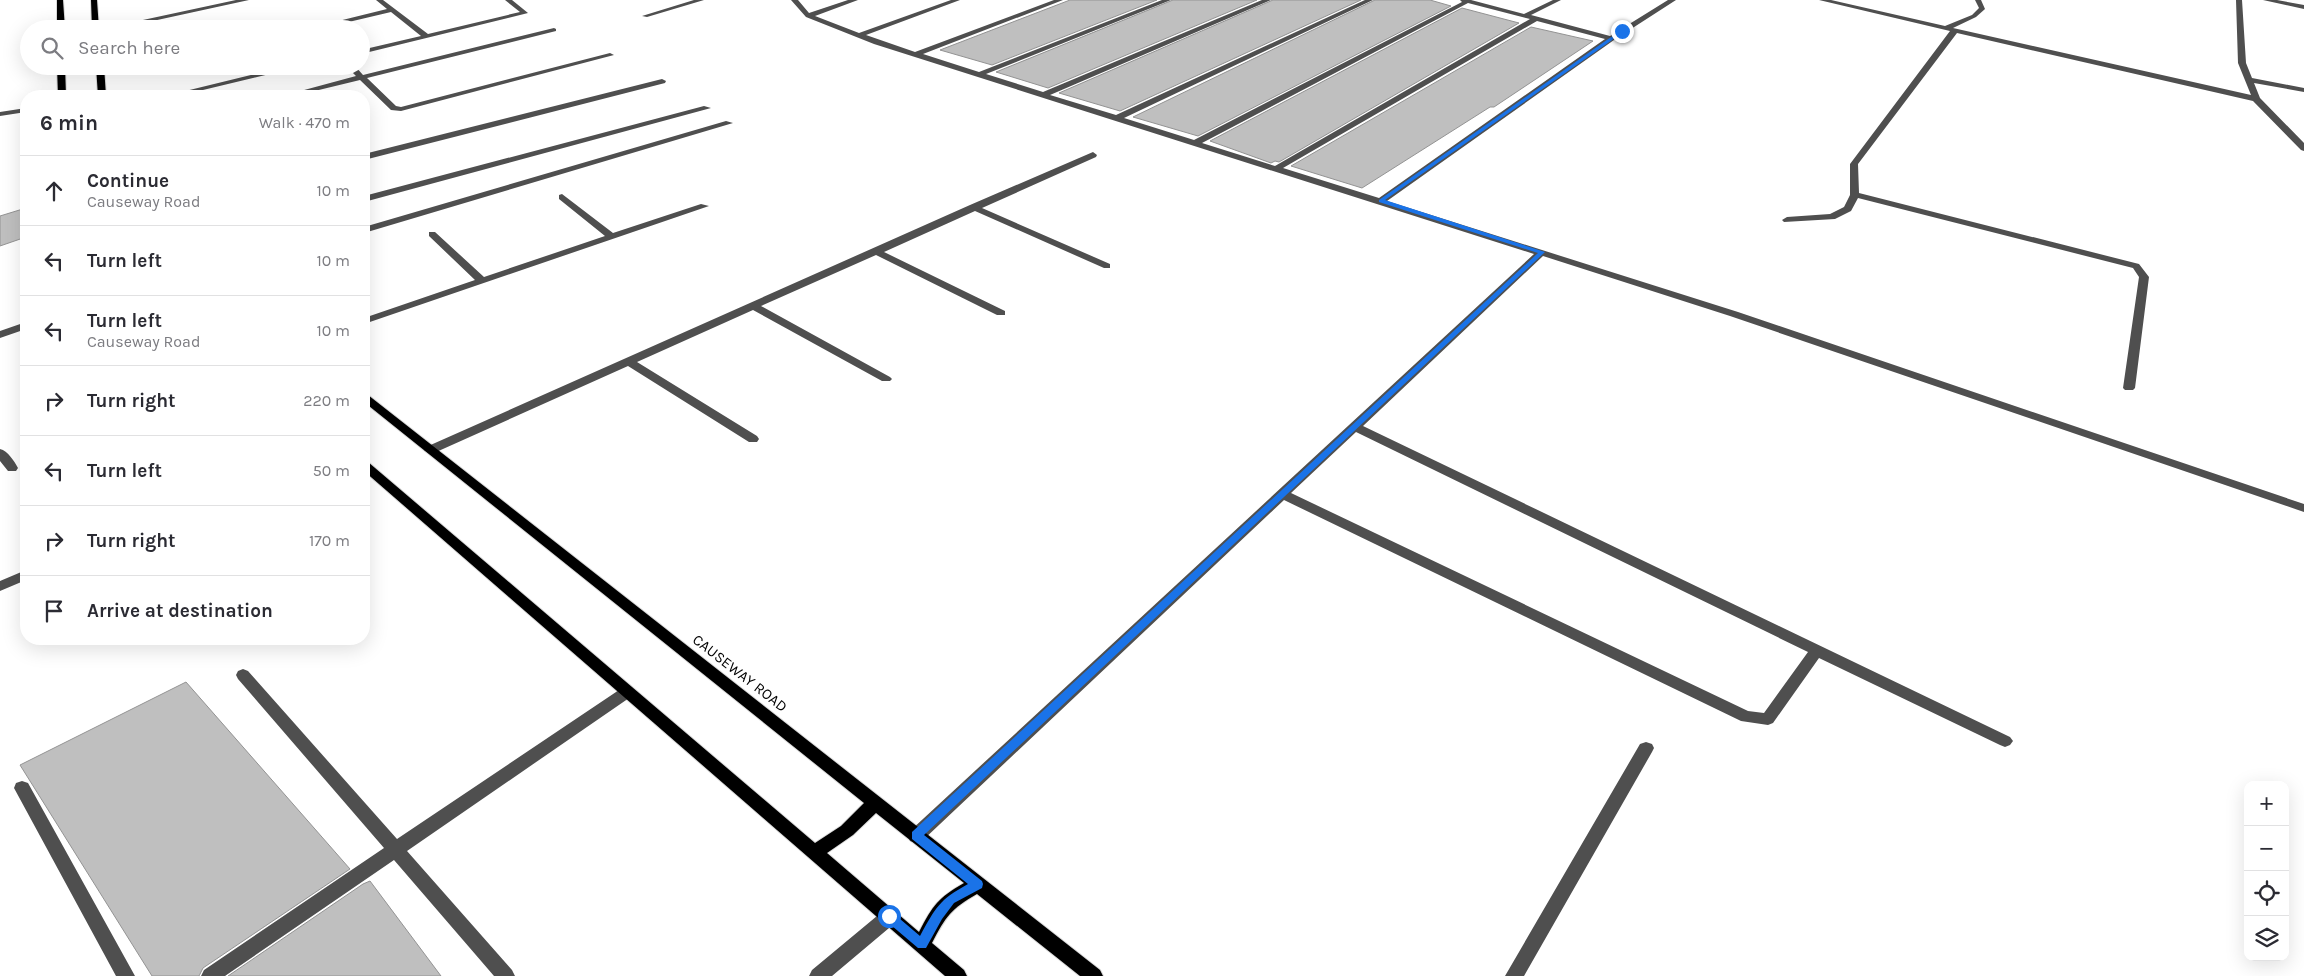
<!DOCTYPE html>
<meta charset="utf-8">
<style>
:root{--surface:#fff;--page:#f7f7f7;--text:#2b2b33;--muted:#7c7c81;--line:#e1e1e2}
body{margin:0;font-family:Karla,sans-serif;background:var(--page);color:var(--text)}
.controls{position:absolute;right:15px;bottom:15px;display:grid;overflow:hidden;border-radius:10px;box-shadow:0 5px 20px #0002}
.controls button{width:45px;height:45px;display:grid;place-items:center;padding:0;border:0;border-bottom:1px solid var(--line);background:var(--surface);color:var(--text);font:25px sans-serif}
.stop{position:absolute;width:15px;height:15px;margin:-11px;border:4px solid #1a73e8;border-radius:50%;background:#fff}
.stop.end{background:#1a73e8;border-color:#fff;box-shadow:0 1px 5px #0008}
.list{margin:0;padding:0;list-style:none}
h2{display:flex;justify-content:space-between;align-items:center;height:65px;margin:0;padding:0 20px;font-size:21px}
h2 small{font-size:16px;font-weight:400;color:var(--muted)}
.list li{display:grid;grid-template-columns:32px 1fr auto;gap:15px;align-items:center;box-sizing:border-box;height:70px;padding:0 20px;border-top:1px solid var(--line)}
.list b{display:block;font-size:19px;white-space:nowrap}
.list p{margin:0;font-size:16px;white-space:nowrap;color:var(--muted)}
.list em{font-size:16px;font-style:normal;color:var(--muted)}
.icon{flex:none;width:28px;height:28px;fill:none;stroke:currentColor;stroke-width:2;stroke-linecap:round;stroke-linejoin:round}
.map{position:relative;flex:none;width:2304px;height:976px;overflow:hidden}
.search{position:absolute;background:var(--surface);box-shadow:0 5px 20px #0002;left:20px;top:20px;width:350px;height:55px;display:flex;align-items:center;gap:12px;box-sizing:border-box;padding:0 18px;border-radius:28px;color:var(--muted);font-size:19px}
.panel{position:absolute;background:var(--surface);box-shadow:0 5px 20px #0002;left:20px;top:90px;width:350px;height:555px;border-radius:20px}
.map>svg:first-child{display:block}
.building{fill:#bfbfbf;stroke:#939393}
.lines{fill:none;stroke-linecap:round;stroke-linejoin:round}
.major-casing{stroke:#dbdbdb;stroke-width:2}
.minor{fill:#4f4f4f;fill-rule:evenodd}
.major{fill:#000;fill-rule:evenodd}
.route{fill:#1a73e8}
.labels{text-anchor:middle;stroke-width:4;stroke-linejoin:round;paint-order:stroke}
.street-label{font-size:15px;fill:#000;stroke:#fff}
</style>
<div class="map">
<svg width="2304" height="976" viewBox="0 0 2304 976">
<rect width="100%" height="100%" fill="#fff"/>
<!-- building -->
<path class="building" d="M 1070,0 L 1157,0 L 992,65 L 940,50 Z
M 1173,0 L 1257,0 L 1048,88 L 996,72 Z
M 1273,0 L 1361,0 L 1120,111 L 1059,93 Z
M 1375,0 L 1430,0 L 1451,6 L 1198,136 L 1133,117 Z
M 1462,8 L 1519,23 L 1279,162 L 1275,161 L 1271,163 L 1210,141 Z
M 1531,27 L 1593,41 L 1494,107 L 1490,107 L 1362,188 L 1291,166 Z
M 26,208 L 26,237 L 0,246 L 0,216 Z
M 186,682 L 350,869 L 203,968 L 199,976 L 152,976 L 20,765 Z
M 370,881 L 441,976 L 228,976 L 363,884 Z"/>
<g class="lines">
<!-- major casing -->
<g class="major-casing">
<path id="major" d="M 57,0 L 63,0 L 65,29 L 57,29 Z
M 91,0 L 97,0 L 99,29 L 92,29 Z
M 57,66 L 65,66 L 66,96 L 58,96 Z
M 96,66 L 104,66 L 106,96 L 98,96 Z
M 364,394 L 368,395 L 1100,970 L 1103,976 L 1080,976 L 977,894 C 951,909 946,916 932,943 L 964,970 L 967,976 L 945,976 L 364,471 L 364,461 L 368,462 L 815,843 L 841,826 L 864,803 L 364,402 ZM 876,813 L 964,883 C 938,898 933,905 919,932 L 827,853 L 853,835 Z"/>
</g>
<!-- minor -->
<path class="minor" d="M 236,0 L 249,0 L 116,29 L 101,29 Z
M 376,0 L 383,0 L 428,34 L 520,12 L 505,0 L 512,0 L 528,13 L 361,54 L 361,50 L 421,36 L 391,12 L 319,29 L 306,29 L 387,9 Z
M 694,0 L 704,0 L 647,17 L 642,16 Z
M 791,0 L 798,0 L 809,13 L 848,0 L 858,0 L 815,16 L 859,33 L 951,0 L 960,0 L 866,35 L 915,52 L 1054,0 L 1063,0 L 923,54 L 979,72 L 1162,0 L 1171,0 L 986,74 L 1043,92 L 1262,0 L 1271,0 L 1050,95 L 1116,115 L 1365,0 L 1373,0 L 1124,118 L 1194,140 L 1462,2 L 1460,0 L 1471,0 L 1524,14 L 1553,0 L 1561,0 L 1531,15 L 1610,36 L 1668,0 L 1676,0 L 1614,40 L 1387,201 L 1738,312 L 2304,504 L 2304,512 L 1730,316 L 1543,256 L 1363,426 L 2010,737 L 2013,741 L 2010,745 L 2005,747 L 2000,745 L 1819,658 L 1773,723 L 1768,725 L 1741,721 L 1284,500 L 922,841 L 916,843 L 910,841 L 908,836 L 910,831 L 1534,254 L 874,44 L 806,17 ZM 1468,3 L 1530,19 L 1275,166 L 1202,143 ZM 1537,21 L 1605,39 L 1379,198 L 1283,168 ZM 1356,432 L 1808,652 L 1764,713 L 1748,711 L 1291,493 Z
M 1819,0 L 1831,0 L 1945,26 L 1972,15 L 1979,8 L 1975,0 L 1981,0 L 1985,9 L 1976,17 L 1953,28 L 2251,95 L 2238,63 L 2236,0 L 2242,0 L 2246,63 L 2252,78 L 2304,88 L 2304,92 L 2254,83 L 2260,98 L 2304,143 L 2304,151 L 2301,150 L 2253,101 L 1957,33 L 1858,164 L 1859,193 L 2139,264 L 2149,277 L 2135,388 L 2133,390 L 2125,390 L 2123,388 L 2139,277 L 2133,268 L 1858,198 L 1851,211 L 1835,219 L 1784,222 L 1782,220 L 1787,217 L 1830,214 L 1844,207 L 1850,195 L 1850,164 L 1950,31 Z
M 2263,0 L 2277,0 L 2304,5 L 2304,9 Z
M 554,28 L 556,29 L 556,31 L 367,78 L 396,106 L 401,107 L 610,53 L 614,55 L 401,111 L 391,110 L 360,80 L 294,96 L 282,96 L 356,76 L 346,66 L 355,66 L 363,75 Z
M 134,66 L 143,66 L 139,68 Z
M 288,66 L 303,66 L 178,96 L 165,96 Z
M 662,79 L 666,81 L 665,83 L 364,160 L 364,154 Z
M 704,106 L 711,108 L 364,202 L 364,196 Z
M 26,108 L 26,112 L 0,116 L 0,112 Z
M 726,121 L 733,123 L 364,233 L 364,227 Z
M 1093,152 L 1097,155 L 1096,157 L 982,208 L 1110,264 L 1110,268 L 1104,268 L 975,211 L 884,252 L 1005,311 L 1005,315 L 997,315 L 876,255 L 761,306 L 890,377 L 892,379 L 890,381 L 882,381 L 753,310 L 637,362 L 757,436 L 759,439 L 757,442 L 749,442 L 628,366 L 434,453 L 430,454 L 424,450 L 426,447 L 970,205 Z
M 562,194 L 613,233 L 701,204 L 709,206 L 364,324 L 364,318 L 475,280 L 429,236 L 429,232 L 435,232 L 484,277 L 605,236 L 559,199 L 559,195 Z
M 26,322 L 26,329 L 0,338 L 0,331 Z
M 0,449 C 8,451 14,461 18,468 L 16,471 L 8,471 L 0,461 Z
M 26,570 L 26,580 L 0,591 L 0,581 Z
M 243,669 L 248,671 L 397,839 L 622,688 L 627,686 L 632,688 L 634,692 L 632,696 L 407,851 L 512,970 L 515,976 L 494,976 L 394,860 L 225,976 L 201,976 L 204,970 L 384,848 L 238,679 L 236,675 L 238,671 Z
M 1646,742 L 1652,744 L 1654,748 L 1652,752 L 1524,976 L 1505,976 L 1640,744 Z
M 22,781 L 28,783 L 135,976 L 116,976 L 14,788 L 16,783 Z
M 889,909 L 895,911 L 898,917 L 895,923 L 832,976 L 809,976 L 812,970 L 883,911 Z"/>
<!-- major -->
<use href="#major" class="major"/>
</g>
<!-- route -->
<path class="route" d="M 1621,30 L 1625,31 L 1385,200 L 1545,252 L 924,835 L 982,881 L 983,884 L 982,888 L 954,903 L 942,919 L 926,948 L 918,948 L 885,920 L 883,916 L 885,913 L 893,913 L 920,936 C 936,907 939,900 968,884 L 912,839 L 912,832 L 1538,253 L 1379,202 L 1379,200 Z"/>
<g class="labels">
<!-- street labels -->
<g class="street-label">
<text transform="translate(740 673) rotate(38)" y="5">CAUSEWAY ROAD</text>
</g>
</g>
</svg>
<div class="controls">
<button>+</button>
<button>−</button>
<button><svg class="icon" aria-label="locate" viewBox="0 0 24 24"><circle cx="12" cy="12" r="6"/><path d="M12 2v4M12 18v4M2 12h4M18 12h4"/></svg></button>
<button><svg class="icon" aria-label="layers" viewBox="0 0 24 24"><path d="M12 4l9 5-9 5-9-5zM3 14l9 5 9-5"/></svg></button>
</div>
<div class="stop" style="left:889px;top:916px"></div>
<div class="stop end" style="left:1622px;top:31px"></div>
<div class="search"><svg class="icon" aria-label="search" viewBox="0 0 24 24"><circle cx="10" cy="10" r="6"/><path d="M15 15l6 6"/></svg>Search here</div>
<section class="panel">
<h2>6 min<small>Walk · 470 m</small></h2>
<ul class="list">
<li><svg class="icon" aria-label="ahead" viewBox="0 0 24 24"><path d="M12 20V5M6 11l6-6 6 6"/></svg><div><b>Continue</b><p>Causeway Road</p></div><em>10 m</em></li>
<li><svg class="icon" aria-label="left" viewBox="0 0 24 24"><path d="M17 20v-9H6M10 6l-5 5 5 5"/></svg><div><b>Turn left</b></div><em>10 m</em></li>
<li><svg class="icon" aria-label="left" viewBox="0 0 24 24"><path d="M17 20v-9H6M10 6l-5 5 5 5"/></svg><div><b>Turn left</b><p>Causeway Road</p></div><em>10 m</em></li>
<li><svg class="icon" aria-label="right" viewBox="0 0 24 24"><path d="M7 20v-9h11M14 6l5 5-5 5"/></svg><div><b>Turn right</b></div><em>220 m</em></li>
<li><svg class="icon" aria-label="left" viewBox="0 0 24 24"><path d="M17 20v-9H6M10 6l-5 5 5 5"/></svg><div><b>Turn left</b></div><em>50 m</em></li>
<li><svg class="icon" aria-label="right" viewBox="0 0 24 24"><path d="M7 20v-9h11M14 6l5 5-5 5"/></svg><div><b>Turn right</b></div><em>170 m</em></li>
<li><svg class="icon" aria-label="arrive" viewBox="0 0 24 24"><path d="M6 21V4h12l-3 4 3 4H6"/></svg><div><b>Arrive at destination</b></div></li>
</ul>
</section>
</div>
